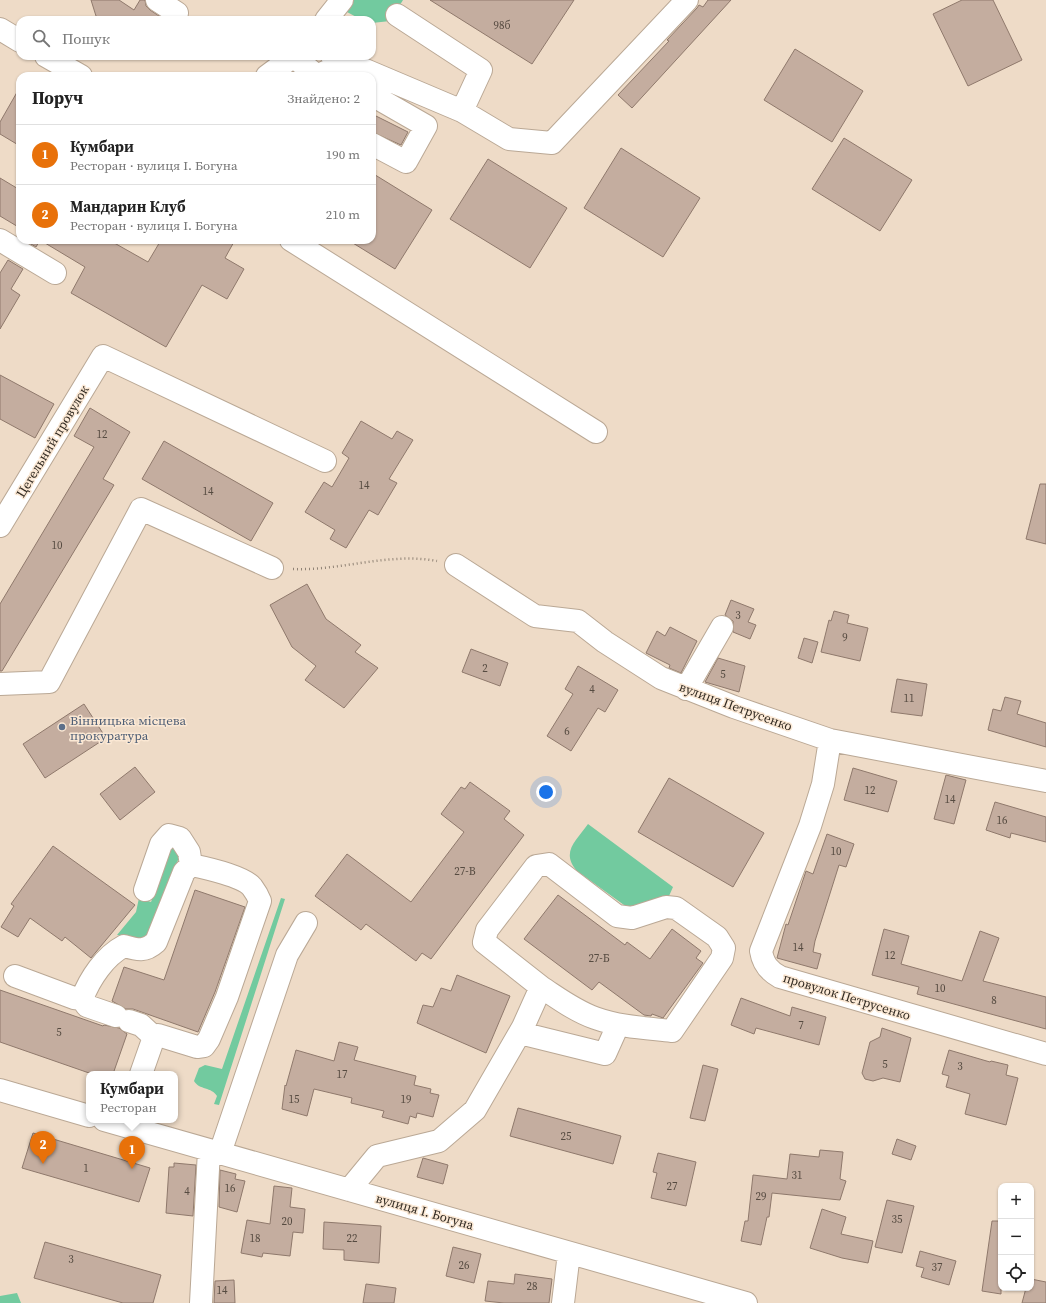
<!DOCTYPE html>
<html lang="uk">
<meta charset="utf-8">
<style>
:root{--surface:#fff;--page:#f6f6f6;--text:#222;--muted:#767676;--line:#e0e0e0;--accent:#317465}
body{margin:0;font-family:"Source Serif 4",serif;background:var(--page);color:var(--text)}
.controls{position:absolute;right:12px;bottom:12px;display:grid;overflow:hidden;border-radius:8px;box-shadow:0 1px 3px #0004}
.controls button{width:36px;height:36px;display:grid;place-items:center;padding:0;border:0;border-bottom:1px solid var(--line);background:var(--surface);color:var(--text);font:20px sans-serif}
.you{position:absolute;left:546px;top:792px;width:14px;height:14px;margin:-10px;border:3px solid #fff;border-radius:50%;background:#1a73e8;box-shadow:0 0 0 6px #1a73e833}
.badge{display:grid;place-items:center;width:26px;height:26px;border-radius:50%;background:var(--accent);color:#fff;font-size:13px;font-weight:700}
.pin{position:absolute;translate:-50% -33px;filter:drop-shadow(0 1px 2px #0008)}
.pin::after{content:'';position:absolute;top:21px;width:14px;height:12px;background:inherit;clip-path:polygon(0 0,100% 0,50% 100%)}
.popup{position:absolute;left:86px;top:1071px;width:92px;height:52px;box-sizing:border-box;display:grid;place-content:center;border-radius:8px;background:var(--surface);filter:drop-shadow(0 1px 3px #0005);font-size:13px;white-space:nowrap;color:var(--muted)}
.popup b{font-size:15px;color:var(--text)}
.popup::after{content:'';position:absolute;left:50%;top:100%;margin-left:-8px;border:8px solid transparent;border-top-color:var(--surface)}
.list{margin:0;padding:0;list-style:none}
h2{display:flex;justify-content:space-between;align-items:center;height:52px;margin:0;padding:0 16px;font-size:17px}
h2 small{font-size:13px;font-weight:400;color:var(--muted)}
.list li{display:grid;grid-template-columns:26px 1fr auto;gap:12px;align-items:center;box-sizing:border-box;height:60px;padding:0 16px;border-top:1px solid var(--line)}
.list b{display:block;font-size:15px;white-space:nowrap}
.list p{margin:0;font-size:13px;white-space:nowrap;color:var(--muted)}
.list em{font-size:13px;font-style:normal;color:var(--muted)}
.icon{flex:none;width:22px;height:22px;fill:none;stroke:currentColor;stroke-width:2;stroke-linecap:round;stroke-linejoin:round}
.map{position:relative;flex:none;width:1046px;height:1303px;overflow:hidden}
.search{position:absolute;background:var(--surface);box-shadow:0 1px 3px #0004;left:16px;top:16px;width:360px;height:44px;display:flex;align-items:center;gap:10px;box-sizing:border-box;padding:0 14px;border-radius:12px;color:var(--muted);font-size:15px}
.panel{position:absolute;background:var(--surface);box-shadow:0 1px 3px #0004;left:16px;top:72px;width:360px;height:172px;border-radius:12px}
.map>svg:first-child{display:block}
.green{fill:#72ca9f}
.building{fill:#c4ad9f;stroke:#8f796c}
.lines{fill:none;stroke-linecap:round;stroke-linejoin:round}
.minor-casing{stroke:#baa895;stroke-width:24}
.path{stroke:#908375;stroke-width:2.5;stroke-dasharray:1 3;stroke-linecap:butt}
.minor{stroke:#fff;stroke-width:22}
.service-dot{fill:#5c6f8a;stroke:#fbe8d4;stroke-width:1.5}
.labels{text-anchor:middle;stroke-width:3;stroke-linejoin:round;paint-order:stroke}
.number-label{font-size:11px;fill:#564b41}
.street-label{font-size:13px;fill:#312a22;stroke:#fbe8d4}
.service-label{font-size:13px;fill:#4e5e75;stroke:#fbe8d4;text-anchor:start}
</style>
<div class="map">
<svg width="1046" height="1303" viewBox="0 0 1046 1303">
<rect width="100%" height="100%" fill="#eedbc7"/>
<!-- green -->
<path class="green" d="M 354,0 L 403,0 L 390,21 L 372,23 L 372,20 L 362,20 L 347,12 Z
M 588,824 L 673,887 L 669,896 C 655,901 639,910 624,905 L 577,871 C 560,852 577,840 588,824 Z
M 171,849 L 176,849 L 180,854 L 153,934 L 145,940 L 117,935 L 136,912 L 139,898 L 151,902 Z
M 281,898 L 285,899 L 219,1105 L 214,1104 L 217,1096 C 212,1087 199,1090 194,1081 L 199,1068 L 205,1065 L 222,1069 Z
M 17,1293 L 21,1303 L 0,1303 L 0,1296 Z"/>
<!-- building -->
<path class="building" d="M 91,0 L 119,0 L 134,10 L 140,0 L 145,0 L 146,6 L 150,10 L 165,20 L 101,20 L 96,16 Z
M 430,0 L 574,0 L 532,64 Z
M 708,0 L 731,0 L 632,108 L 618,95 L 669,41 L 667,40 L 697,8 L 699,5 L 703,7 Z
M 962,0 L 993,0 L 1022,60 L 968,86 L 933,14 Z
M 795,49 L 863,91 L 832,142 L 764,100 Z
M 20,87 L 20,146 L 0,134 L 0,122 Z
M 372,114 L 408,132 L 401,145 L 372,132 Z
M 844,138 L 912,180 L 880,231 L 812,189 Z
M 621,148 L 700,198 L 663,257 L 584,208 Z
M 488,159 L 567,208 L 530,268 L 450,219 Z
M 372,173 L 432,210 L 395,269 L 348,240 L 372,240 Z
M 0,178 L 20,190 L 20,228 L 0,216 Z
M 24,240 L 40,240 L 36,247 Z
M 40,240 L 109,240 L 148,262 L 161,240 L 235,240 L 225,258 L 244,269 L 227,299 L 202,285 L 166,347 L 71,293 L 85,267 Z
M 8,260 L 23,269 L 11,289 L 20,295 L 0,329 L 0,273 Z
M 0,375 L 54,404 L 35,438 L 0,419 Z
M 90,408 L 130,432 L 103,479 L 114,485 L 2,671 L 0,671 L 0,604 L 94,447 L 74,436 Z
M 361,421 L 392,439 L 397,431 L 413,440 L 389,479 L 397,483 L 378,515 L 369,510 L 346,548 L 330,539 L 335,530 L 305,512 L 324,482 L 332,487 L 349,458 L 342,453 Z
M 164,441 L 273,503 L 251,541 L 142,479 Z
M 1040,484 L 1046,484 L 1046,544 L 1026,539 Z
M 307,584 L 326,619 L 361,645 L 355,652 L 378,668 L 344,708 L 305,680 L 316,666 L 292,647 L 270,605 Z
M 731,600 L 754,609 L 748,622 L 756,625 L 750,639 L 733,632 L 733,621 L 725,615 Z
M 834,611 L 849,615 L 847,623 L 868,628 L 860,661 L 821,652 L 829,620 L 831,621 Z
M 670,627 L 697,641 L 681,673 L 669,668 L 670,665 L 646,653 L 657,631 L 665,636 Z
M 804,638 L 818,642 L 812,663 L 798,658 Z
M 471,649 L 508,663 L 500,686 L 462,672 Z
M 718,658 L 745,666 L 739,692 L 705,682 Z
M 578,666 L 618,690 L 605,712 L 598,708 L 571,751 L 547,736 L 573,694 L 565,689 Z
M 897,679 L 927,684 L 922,716 L 891,712 Z
M 1005,697 L 1021,701 L 1017,714 L 1046,723 L 1046,747 L 988,730 L 993,709 L 1001,711 Z
M 84,704 L 106,738 L 45,778 L 23,744 Z
M 135,767 L 155,792 L 120,820 L 100,794 Z
M 853,768 L 897,781 L 888,812 L 844,800 Z
M 946,775 L 966,780 L 954,824 L 934,819 Z
M 669,778 L 764,833 L 733,887 L 638,832 Z
M 470,782 L 510,811 L 504,819 L 524,835 L 431,959 L 422,953 L 416,961 L 366,924 L 361,930 L 315,896 L 347,854 L 411,902 L 464,832 L 441,814 L 461,787 L 465,789 Z
M 995,802 L 1046,817 L 1046,842 L 1011,833 L 1010,838 L 986,830 Z
M 827,834 L 854,844 L 846,867 L 839,865 L 815,941 L 813,952 L 821,954 L 817,969 L 777,958 L 786,924 L 788,925 L 806,871 L 813,874 Z
M 53,846 L 135,905 L 91,958 L 65,937 L 62,941 L 30,918 L 18,937 L 1,927 L 14,906 L 11,904 Z
M 195,890 L 245,907 L 215,992 L 198,1032 L 133,1009 L 126,1009 L 112,1001 L 124,967 L 164,980 Z
M 558,895 L 625,945 L 627,942 L 650,959 L 672,929 L 701,951 L 696,958 L 703,963 L 663,1018 L 652,1014 L 651,1016 L 644,1015 L 599,982 L 592,990 L 524,939 Z
M 884,929 L 909,936 L 901,964 L 962,981 L 980,931 L 999,938 L 983,981 L 1046,997 L 1046,1029 L 917,994 L 919,987 L 872,975 Z
M 457,975 L 510,996 L 486,1053 L 417,1023 L 423,1005 L 433,1007 L 441,988 L 451,991 Z
M 0,990 L 103,1026 L 104,1025 L 119,1028 L 127,1034 L 113,1074 L 92,1074 L 0,1042 Z
M 741,998 L 790,1016 L 792,1007 L 826,1017 L 819,1045 L 756,1028 L 754,1034 L 731,1025 Z
M 882,1028 L 911,1038 L 900,1082 L 883,1078 L 873,1081 L 865,1079 L 862,1073 L 870,1042 L 880,1037 Z
M 339,1042 L 358,1047 L 354,1060 L 416,1076 L 414,1085 L 431,1089 L 430,1093 L 439,1095 L 433,1117 L 417,1113 L 416,1118 L 410,1116 L 408,1124 L 382,1117 L 384,1111 L 351,1103 L 352,1098 L 314,1089 L 307,1116 L 282,1109 L 285,1085 L 286,1086 L 296,1050 L 334,1061 Z
M 949,1050 L 990,1062 L 991,1061 L 1008,1065 L 1006,1075 L 1018,1078 L 1006,1125 L 965,1114 L 970,1094 L 946,1087 L 949,1076 L 942,1074 Z
M 703,1065 L 718,1069 L 705,1121 L 690,1118 Z
M 518,1108 L 621,1136 L 613,1164 L 510,1136 Z
M 33,1133 L 150,1168 L 139,1202 L 22,1168 Z
M 897,1139 L 916,1146 L 911,1160 L 892,1154 Z
M 820,1150 L 843,1152 L 840,1179 L 846,1181 L 840,1200 L 772,1193 L 769,1217 L 767,1217 L 761,1245 L 741,1241 L 745,1221 L 748,1221 L 753,1175 L 787,1179 L 790,1154 L 819,1157 Z
M 658,1153 L 696,1162 L 686,1206 L 651,1198 L 657,1173 L 653,1172 Z
M 423,1158 L 448,1165 L 443,1184 L 417,1177 Z
M 174,1163 L 196,1165 L 193,1216 L 166,1213 L 169,1167 L 174,1167 Z
M 220,1170 L 236,1174 L 235,1179 L 245,1181 L 237,1212 L 219,1207 Z
M 274,1186 L 292,1188 L 290,1207 L 305,1209 L 303,1233 L 293,1232 L 290,1256 L 263,1253 L 262,1257 L 241,1253 L 247,1220 L 270,1224 Z
M 887,1200 L 914,1206 L 902,1253 L 875,1247 Z
M 822,1209 L 846,1217 L 841,1234 L 873,1241 L 868,1263 L 842,1258 L 810,1248 Z
M 992,1221 L 1001,1221 L 1001,1294 L 982,1291 Z
M 324,1222 L 381,1226 L 379,1263 L 344,1260 L 344,1250 L 323,1249 Z
M 45,1242 L 161,1275 L 153,1303 L 123,1303 L 34,1278 Z
M 453,1247 L 481,1254 L 474,1283 L 446,1276 Z
M 920,1251 L 956,1261 L 949,1285 L 921,1277 L 924,1268 L 916,1266 Z
M 515,1274 L 552,1279 L 549,1303 L 504,1303 L 485,1301 L 488,1281 L 514,1284 Z
M 1031,1279 L 1046,1282 L 1046,1303 L 1022,1303 L 1026,1288 L 1031,1288 Z
M 234,1280 L 235,1303 L 214,1303 L 215,1281 Z
M 366,1284 L 396,1288 L 394,1303 L 363,1303 Z"/>
<g class="lines">
<!-- minor casing -->
<g class="minor-casing">
<path id="minor" d="M 157,0 L 177,13
M 397,15 L 481,70 L 462,111
M 326,20 L 342,0
M 0,29 L 20,41
M 46,56 L 81,76
M 293,56 L 317,76 L 325,72 L 335,76
M 332,56 L 462,111 L 509,139 L 552,143 L 687,0
M 267,76 L 294,56
M 372,95 L 426,126 L 406,162 L 372,144
M 0,240 L 55,273
M 291,240 L 596,432
M 0,526 L 103,356 L 325,461
M 456,565 L 535,616 L 578,621 L 605,642 L 661,678 L 734,707 L 830,740 L 1046,781
M 0,684 L 49,682 L 141,509 L 272,568
M 686,689 L 722,627
M 830,740 L 823,784 L 810,826 L 761,951 C 763,964 769,971 780,977 L 1046,1054
M 145,890 L 161,844 L 169,835 L 180,838 L 189,852 L 191,865
M 15,976 L 74,998 L 82,999
M 116,1016 L 87,1006 L 82,999 C 90,978 105,956 124,946 C 138,950 145,952 156,942 L 184,872 L 191,865 C 206,868 243,876 252,887 C 255,891 258,896 260,901 L 227,997 L 209,1039 L 204,1046 L 197,1047 L 158,1035 L 154,1037 L 141,1074
M 129,1021 L 141,1025 L 154,1037
M 520,1033 L 605,1054 L 618,1025
M 0,1090 L 89,1116
M 104,1120 L 746,1303
M 220,1153 L 287,955 L 306,923
M 349,1190 L 377,1156 L 439,1141 L 475,1110 L 523,1027 L 541,987 L 484,942 L 487,930 L 536,866 L 549,864 L 617,916 L 632,918 L 666,907 L 676,908 L 717,937 L 724,948 L 722,958 L 672,1031 C 646,1028 620,1027 595,1018 C 575,1011 558,998 541,987
M 201,1303 L 209,1150
M 563,1303 L 569,1253"/>
</g>
<!-- path -->
<path class="path" d="M 293,569 C 341,571 389,552 437,561"/>
<!-- minor -->
<use href="#minor" class="minor"/>
</g>
<!-- markers -->
<circle class="service-dot" cx="62" cy="727" r="4"/>
<g class="labels">
<!-- number labels -->
<g class="number-label">
<text x="502" y="29">98б</text>
<text x="102" y="438">12</text>
<text x="364" y="489">14</text>
<text x="208" y="495">14</text>
<text x="57" y="549">10</text>
<text x="738" y="619">3</text>
<text x="845" y="641">9</text>
<text x="485" y="672">2</text>
<text x="723" y="678">5</text>
<text x="592" y="693">4</text>
<text x="909" y="702">11</text>
<text x="567" y="735">6</text>
<text x="870" y="794">12</text>
<text x="950" y="803">14</text>
<text x="1002" y="824">16</text>
<text x="836" y="855">10</text>
<text x="465" y="875">27-В</text>
<text x="798" y="951">14</text>
<text x="890" y="959">12</text>
<text x="599" y="962">27-Б</text>
<text x="940" y="992">10</text>
<text x="994" y="1004">8</text>
<text x="801" y="1029">7</text>
<text x="59" y="1036">5</text>
<text x="885" y="1068">5</text>
<text x="960" y="1070">3</text>
<text x="342" y="1078">17</text>
<text x="294" y="1103">15</text>
<text x="406" y="1103">19</text>
<text x="566" y="1140">25</text>
<text x="86" y="1172">1</text>
<text x="797" y="1179">31</text>
<text x="672" y="1190">27</text>
<text x="230" y="1192">16</text>
<text x="187" y="1195">4</text>
<text x="761" y="1200">29</text>
<text x="897" y="1223">35</text>
<text x="287" y="1225">20</text>
<text x="255" y="1242">18</text>
<text x="352" y="1242">22</text>
<text x="71" y="1263">3</text>
<text x="464" y="1269">26</text>
<text x="937" y="1271">37</text>
<text x="532" y="1290">28</text>
<text x="222" y="1294">14</text>
</g>
<!-- street labels -->
<g class="street-label">
<text transform="translate(52 441) rotate(-59)" y="5">Цегельний провулок</text>
<text transform="translate(736 706) rotate(20)" y="5">вулиця Петрусенко</text>
<text transform="translate(847 996) rotate(17)" y="5">провулок Петрусенко</text>
<text transform="translate(425 1211) rotate(16)" y="5">вулиця І. Богуна</text>
</g>
<!-- service labels -->
<g class="service-label">
<text x="70" y="725">Вінницька місцева<tspan x="70" dy="15">прокуратура</tspan></text>
</g>
</g>
</svg>
<div class="controls">
<button>+</button>
<button>−</button>
<button><svg class="icon" aria-label="locate" viewBox="0 0 24 24"><circle cx="12" cy="12" r="6"/><path d="M12 2v4M12 18v4M2 12h4M18 12h4"/></svg></button>
</div>
<div class="you"></div>
<div class="pin badge" style="left:132px;top:1169px;background:#e8710a">1</div>
<div class="popup"><b>Кумбари</b>Ресторан</div>
<div class="pin badge" style="left:43px;top:1164px;background:#e8710a">2</div>
<div class="search"><svg class="icon" aria-label="search" viewBox="0 0 24 24"><circle cx="10" cy="10" r="6"/><path d="M15 15l6 6"/></svg>Пошук</div>
<section class="panel">
<h2>Поруч<small>Знайдено: 2</small></h2>
<ul class="list">
<li><span class="badge" style="background:#e8710a">1</span><div><b>Кумбари</b><p>Ресторан · вулиця І. Богуна</p></div><em>190 m</em></li>
<li><span class="badge" style="background:#e8710a">2</span><div><b>Мандарин Клуб</b><p>Ресторан · вулиця І. Богуна</p></div><em>210 m</em></li>
</ul>
</section>
</div>
